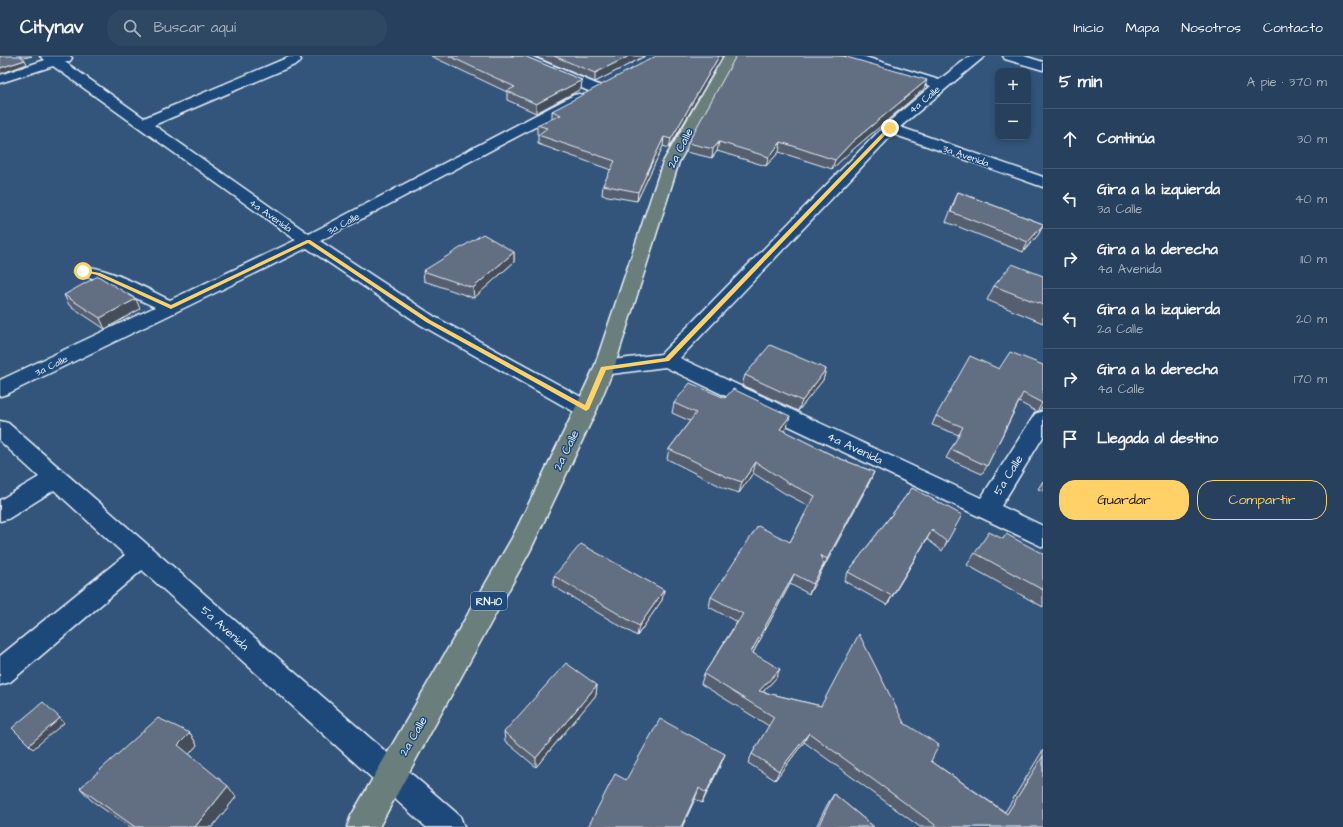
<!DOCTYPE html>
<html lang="es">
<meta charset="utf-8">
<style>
:root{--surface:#26405d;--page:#2e4763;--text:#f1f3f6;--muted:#a4afbc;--line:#425972;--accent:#ffd166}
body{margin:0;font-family:"Architects Daughter",sans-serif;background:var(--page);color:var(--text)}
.controls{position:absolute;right:12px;top:12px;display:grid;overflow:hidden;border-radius:8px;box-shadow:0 2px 6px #0003}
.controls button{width:36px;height:36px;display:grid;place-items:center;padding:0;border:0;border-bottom:1px solid var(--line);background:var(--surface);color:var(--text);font:20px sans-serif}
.stop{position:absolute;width:12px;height:12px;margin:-9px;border:3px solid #ffd166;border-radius:50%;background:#fff}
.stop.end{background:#ffd166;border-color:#fff;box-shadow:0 1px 4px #0008}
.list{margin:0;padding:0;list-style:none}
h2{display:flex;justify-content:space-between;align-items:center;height:52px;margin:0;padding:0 16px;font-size:17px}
h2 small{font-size:13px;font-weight:400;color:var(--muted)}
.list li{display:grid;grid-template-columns:26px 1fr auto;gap:12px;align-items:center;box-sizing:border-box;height:60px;padding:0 16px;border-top:1px solid var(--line)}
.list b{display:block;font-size:15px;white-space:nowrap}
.list p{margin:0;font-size:13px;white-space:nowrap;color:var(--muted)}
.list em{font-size:13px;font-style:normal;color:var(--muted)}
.actions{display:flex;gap:8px;padding:12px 16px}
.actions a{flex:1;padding:9px 0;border:1px solid var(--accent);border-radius:16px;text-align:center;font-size:14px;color:var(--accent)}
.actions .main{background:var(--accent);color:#111}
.icon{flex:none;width:22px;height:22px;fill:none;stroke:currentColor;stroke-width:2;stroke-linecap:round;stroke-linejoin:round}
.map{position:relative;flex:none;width:1043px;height:771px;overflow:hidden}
header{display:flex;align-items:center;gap:24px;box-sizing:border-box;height:56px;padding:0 20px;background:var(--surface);border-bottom:1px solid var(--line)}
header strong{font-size:19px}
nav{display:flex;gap:22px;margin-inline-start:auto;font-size:14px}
.search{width:280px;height:36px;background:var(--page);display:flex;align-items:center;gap:10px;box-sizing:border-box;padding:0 14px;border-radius:16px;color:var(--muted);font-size:15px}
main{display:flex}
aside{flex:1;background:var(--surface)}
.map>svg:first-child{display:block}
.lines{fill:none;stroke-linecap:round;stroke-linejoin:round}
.minor-casing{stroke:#e8f1f8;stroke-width:3}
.major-casing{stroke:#e8f1f8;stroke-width:3}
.minor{fill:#1f4a7a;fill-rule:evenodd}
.major{fill:#6a7f7c;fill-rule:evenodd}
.wall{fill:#545f6f;stroke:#e8f1f8}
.shaded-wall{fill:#454d5a;stroke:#e8f1f8}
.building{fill:#626e81;stroke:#e8f1f8}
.route{fill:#ffd166}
.labels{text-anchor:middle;stroke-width:3;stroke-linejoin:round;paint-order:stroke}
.far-street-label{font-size:10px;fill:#e8f1f8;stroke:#1f4a7a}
.shield{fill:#1f4a7a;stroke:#acbfd2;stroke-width:1}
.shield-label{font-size:11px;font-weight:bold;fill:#e8f1f8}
.street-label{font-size:12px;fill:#e8f1f8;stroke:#1f4a7a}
</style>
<header>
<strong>Citynav</strong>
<div class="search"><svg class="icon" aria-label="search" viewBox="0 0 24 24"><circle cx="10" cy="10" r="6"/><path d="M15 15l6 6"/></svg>Buscar aquí</div>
<nav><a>Inicio</a><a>Mapa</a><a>Nosotros</a><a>Contacto</a></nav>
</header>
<main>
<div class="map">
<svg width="1043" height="771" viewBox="0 0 1043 771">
<rect width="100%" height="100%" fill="#33557c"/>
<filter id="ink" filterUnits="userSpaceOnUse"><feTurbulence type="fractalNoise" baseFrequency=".025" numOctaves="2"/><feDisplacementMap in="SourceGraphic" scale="8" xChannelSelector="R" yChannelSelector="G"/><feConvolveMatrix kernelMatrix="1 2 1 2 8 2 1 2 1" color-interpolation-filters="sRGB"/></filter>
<g filter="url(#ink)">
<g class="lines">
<!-- minor casing -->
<g class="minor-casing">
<path id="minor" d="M 40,0 L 70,0 L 72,2 L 70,5 L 65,6 L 144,62 L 289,1 L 299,1 L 301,4 L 299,7 L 154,69 L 309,178 L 574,39 L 579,38 L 584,39 L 586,42 L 584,45 L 320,185 L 435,261 L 594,348 L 597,353 L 594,358 L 586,361 L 578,358 L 421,269 L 307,192 L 7,338 L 0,340 L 0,324 L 155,251 L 93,222 L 77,219 L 74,215 L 77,211 C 99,206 149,234 170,244 L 296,184 L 53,10 L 0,27 L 0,19 L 45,4 Z
M 512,0 L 530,0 L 601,30 L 603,33 L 601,36 L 596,37 L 591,36 L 514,3 Z
M 841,0 L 862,0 L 939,24 L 970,0 L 985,0 L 900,71 L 1043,121 L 1043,131 L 893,78 L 680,302 L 981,442 L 1035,358 L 1043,355 L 1043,381 L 1001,450 L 1043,470 L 1043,491 L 665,311 L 604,319 L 597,317 L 594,312 L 597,307 L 604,305 L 661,298 L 885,69 L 931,30 L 843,3 Z
M 1003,0 L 1024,0 L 1043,6 L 1043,14 L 1005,3 Z
M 0,365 L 8,367 L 64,416 L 460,760 L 464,771 L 426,771 L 142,514 L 10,626 L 0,629 L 0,600 L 125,499 L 54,434 L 8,463 L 0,465 L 0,444 L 39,421 L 0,385 Z"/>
</g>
<!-- major casing -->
<g class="major-casing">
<path id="major" d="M 724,0 L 738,0 L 679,106 L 614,312 L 597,353 L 530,495 L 379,771 L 347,771 L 351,760 L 512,482 L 575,353 L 594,312 L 663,106 Z"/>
</g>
<!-- minor -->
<use href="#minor" class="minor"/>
<!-- major -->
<use href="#major" class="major"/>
</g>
<!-- wall -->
<path class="wall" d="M 431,0 L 524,0 L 582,24 L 581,33 L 536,57 L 507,44 L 507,36 Z
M 534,0 L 645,0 L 595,26 Z
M 723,0 L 669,92 L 663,90 L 637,145 L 602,139 L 603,129 L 611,114 L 538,88 L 538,78 L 537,78 L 537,69 L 552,62 L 552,55 Z
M 924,33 L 850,96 L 832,113 L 779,96 L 766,110 L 717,95 L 712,102 L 686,96 L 688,87 Z
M 958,136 L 1043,168 L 1043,170 L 1038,179 L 1023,196 L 946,166 Z
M 514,196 L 514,206 L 474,242 L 424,225 L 423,215 Z
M 1043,220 L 1043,267 L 987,244 L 994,230 Z
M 64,239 L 140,253 L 105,273 L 69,249 Z
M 1043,309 L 1043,350 L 1040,354 L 1037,356 L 1019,346 L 987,410 L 982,418 L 946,402 L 959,379 L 932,369 L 936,360 L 999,313 Z
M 826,313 L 823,324 L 798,355 L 742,329 L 745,319 Z
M 674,347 L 787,371 L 783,375 L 836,401 L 874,416 L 869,427 L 809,538 L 790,528 L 753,597 L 776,622 L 763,636 L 821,650 L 904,667 L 931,705 L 1005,756 L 1043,694 L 1043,771 L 920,771 L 804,686 L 775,724 L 748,707 L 752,698 L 769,670 L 701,628 L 704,618 L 737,566 L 709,551 L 711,541 L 790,486 L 809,450 L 784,437 L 753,417 L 739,437 L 724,432 L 667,403 L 669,393 L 690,365 L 672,357 Z
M 1043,425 L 1043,435 L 1038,433 Z
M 912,432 L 947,486 L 942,495 L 927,483 L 887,549 L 844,525 L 848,516 Z
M 1003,483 L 1043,498 L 1043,551 L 967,509 L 975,497 Z
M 554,520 L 664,534 L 662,544 L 637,580 L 553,530 Z
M 597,629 L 596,639 L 536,711 L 505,685 L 504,676 Z
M 190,677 L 197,689 L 189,698 L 236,741 L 212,771 L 129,771 L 91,744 L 80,732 Z
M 725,698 L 720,710 L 702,747 L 695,743 L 682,771 L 626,724 Z
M 834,738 L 874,771 L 816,771 L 827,749 Z"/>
<!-- shaded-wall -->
<path class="shaded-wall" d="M 19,0 L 32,0 L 20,3 Z
M 629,0 L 645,0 L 595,26 L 595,17 Z
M 719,0 L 723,0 L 669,92 L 671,83 Z
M 25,4 L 27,8 L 0,18 L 0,12 Z
M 582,24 L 581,33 L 536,57 L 536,48 Z
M 927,24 L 924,33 L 850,96 L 832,113 L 835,104 L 852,86 Z
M 664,81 L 663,90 L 637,145 L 638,136 Z
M 719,86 L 717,95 L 712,102 L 713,93 Z
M 781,86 L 779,96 L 766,110 L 769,101 Z
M 1043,169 L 1038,179 L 1023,196 L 1028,186 Z
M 514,196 L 514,206 L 474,242 L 473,232 Z
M 136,243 L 140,253 L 105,273 L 100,262 Z
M 826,313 L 823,324 L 798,355 L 802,345 Z
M 1042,347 L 1043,347 L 1043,350 L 1040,354 L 1037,356 Z
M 790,360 L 787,371 L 777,384 L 780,373 Z
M 756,406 L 753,417 L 739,437 L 742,426 Z
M 874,416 L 869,427 L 823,513 L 827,503 Z
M 932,474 L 927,483 L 887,549 L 892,540 Z
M 824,508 L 820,518 L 809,538 L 813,528 Z
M 794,518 L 790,528 L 748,606 L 751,596 Z
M 664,534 L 662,544 L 637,580 L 639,570 Z
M 780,613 L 776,622 L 755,644 L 759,635 Z
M 597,629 L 596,639 L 536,711 L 536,702 Z
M 60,662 L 64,667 L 33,693 L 29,689 Z
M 190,677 L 197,689 L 186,702 L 178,689 Z
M 809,677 L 804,686 L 775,724 L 779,715 Z
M 725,698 L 720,710 L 702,747 L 706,737 Z
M 228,730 L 236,741 L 212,771 L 195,771 Z
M 699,732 L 695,743 L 682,771 L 681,771 Z"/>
<!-- building -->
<path class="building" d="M 0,0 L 20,0 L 25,4 L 0,12 Z
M 449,0 L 524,0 L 582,24 L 536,48 L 507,35 L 515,31 Z
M 554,0 L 629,0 L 595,17 Z
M 656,0 L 719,0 L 671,83 L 664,81 L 638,136 L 603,129 L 615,105 L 538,79 L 547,72 L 537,69 L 561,59 L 552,55 Z
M 736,0 L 843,0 L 927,24 L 852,86 L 835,104 L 781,86 L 769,101 L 719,86 L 713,93 L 688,87 Z
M 958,136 L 1043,168 L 1043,169 L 1028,186 L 951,156 Z
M 483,178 L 514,196 L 473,232 L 423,215 Z
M 1012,208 L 1043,220 L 1043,249 L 994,230 Z
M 98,220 L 136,243 L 100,262 L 64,239 Z
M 770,289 L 826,313 L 802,345 L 745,319 Z
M 1010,296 L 1043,309 L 1043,347 L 1042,347 L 1023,337 L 987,410 L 951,393 L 963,371 L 936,360 L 970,300 L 999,313 Z
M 690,327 L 725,342 L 733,333 L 790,360 L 780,373 L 836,401 L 874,416 L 827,503 L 820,499 L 824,508 L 813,528 L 794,518 L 751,596 L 780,613 L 759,635 L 821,650 L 859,578 L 904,667 L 939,689 L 931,705 L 1007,758 L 1043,700 L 1043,771 L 938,771 L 809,677 L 779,715 L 752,698 L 774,661 L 704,618 L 743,558 L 711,541 L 758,470 L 790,486 L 815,440 L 788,427 L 756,406 L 742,426 L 727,421 L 669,393 L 696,357 L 674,347 Z
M 912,432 L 962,459 L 947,486 L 932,474 L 892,540 L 848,516 Z
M 989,476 L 1003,483 L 1006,478 L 1043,498 L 1043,534 L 975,497 Z
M 581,488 L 664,534 L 639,570 L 554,520 Z
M 566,607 L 597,629 L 536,702 L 504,676 Z
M 43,646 L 60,662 L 29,689 L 12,672 Z
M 158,662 L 190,677 L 178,689 L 228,730 L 195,771 L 135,771 L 80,732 Z
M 660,663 L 725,698 L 706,737 L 699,732 L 681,771 L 588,771 L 615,718 L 626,724 Z
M 834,738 L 874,771 L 818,771 Z"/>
</g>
<!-- route -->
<path class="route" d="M 888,71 L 892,72 L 669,305 L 606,314 L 589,353 L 586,355 L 426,266 L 308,187 L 171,253 L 97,219 L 81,215 L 83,214 L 100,217 L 171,249 L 307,184 L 310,184 L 430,264 L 585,349 L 601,311 L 665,302 Z"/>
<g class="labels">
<!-- far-street labels -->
<g class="far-street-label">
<text transform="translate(924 43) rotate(-40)" y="4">4a Calle</text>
<text transform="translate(966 99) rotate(19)" y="4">3a Avenida</text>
<text transform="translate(271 159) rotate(35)" y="4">4a Avenida</text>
<text transform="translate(343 167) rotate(-28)" y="4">3a Calle</text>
<text transform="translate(51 309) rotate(-26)" y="4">3a Calle</text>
</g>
<!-- shield labels -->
<rect class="shield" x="471" y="536" width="36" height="18" rx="3"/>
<g class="shield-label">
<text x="489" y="549">RN-10</text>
</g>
<!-- street labels -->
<g class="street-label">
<text transform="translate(680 92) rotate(-63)" y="4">2a Calle</text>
<text transform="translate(855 392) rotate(25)" y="4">4a Avenida</text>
<text transform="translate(566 394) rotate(-64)" y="4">2a Calle</text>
<text transform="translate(1008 419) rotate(-58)" y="4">5a Calle</text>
<text transform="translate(225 572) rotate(42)" y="4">5a Avenida</text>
<text transform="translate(413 680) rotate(-60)" y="4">2a Calle</text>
</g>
</g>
</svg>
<div class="controls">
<button>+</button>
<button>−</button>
</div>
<div class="stop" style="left:83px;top:215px"></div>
<div class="stop end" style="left:890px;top:72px"></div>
</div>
<aside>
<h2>5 min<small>A pie · 370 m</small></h2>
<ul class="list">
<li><svg class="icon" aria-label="ahead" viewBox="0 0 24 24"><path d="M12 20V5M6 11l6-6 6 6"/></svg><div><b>Continúa</b></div><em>30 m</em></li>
<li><svg class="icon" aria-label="left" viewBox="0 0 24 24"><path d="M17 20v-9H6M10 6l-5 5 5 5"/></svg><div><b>Gira a la izquierda</b><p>3a Calle</p></div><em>40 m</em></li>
<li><svg class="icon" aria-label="right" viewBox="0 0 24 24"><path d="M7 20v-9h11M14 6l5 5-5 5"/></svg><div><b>Gira a la derecha</b><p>4a Avenida</p></div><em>110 m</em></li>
<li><svg class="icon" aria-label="left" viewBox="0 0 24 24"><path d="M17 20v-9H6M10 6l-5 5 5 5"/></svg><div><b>Gira a la izquierda</b><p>2a Calle</p></div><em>20 m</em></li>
<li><svg class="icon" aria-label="right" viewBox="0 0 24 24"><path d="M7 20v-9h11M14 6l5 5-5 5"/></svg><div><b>Gira a la derecha</b><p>4a Calle</p></div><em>170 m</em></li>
<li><svg class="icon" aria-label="arrive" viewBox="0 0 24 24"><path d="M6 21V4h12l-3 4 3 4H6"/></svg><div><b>Llegada al destino</b></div></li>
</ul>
<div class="actions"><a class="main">Guardar</a><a>Compartir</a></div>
</aside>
</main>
